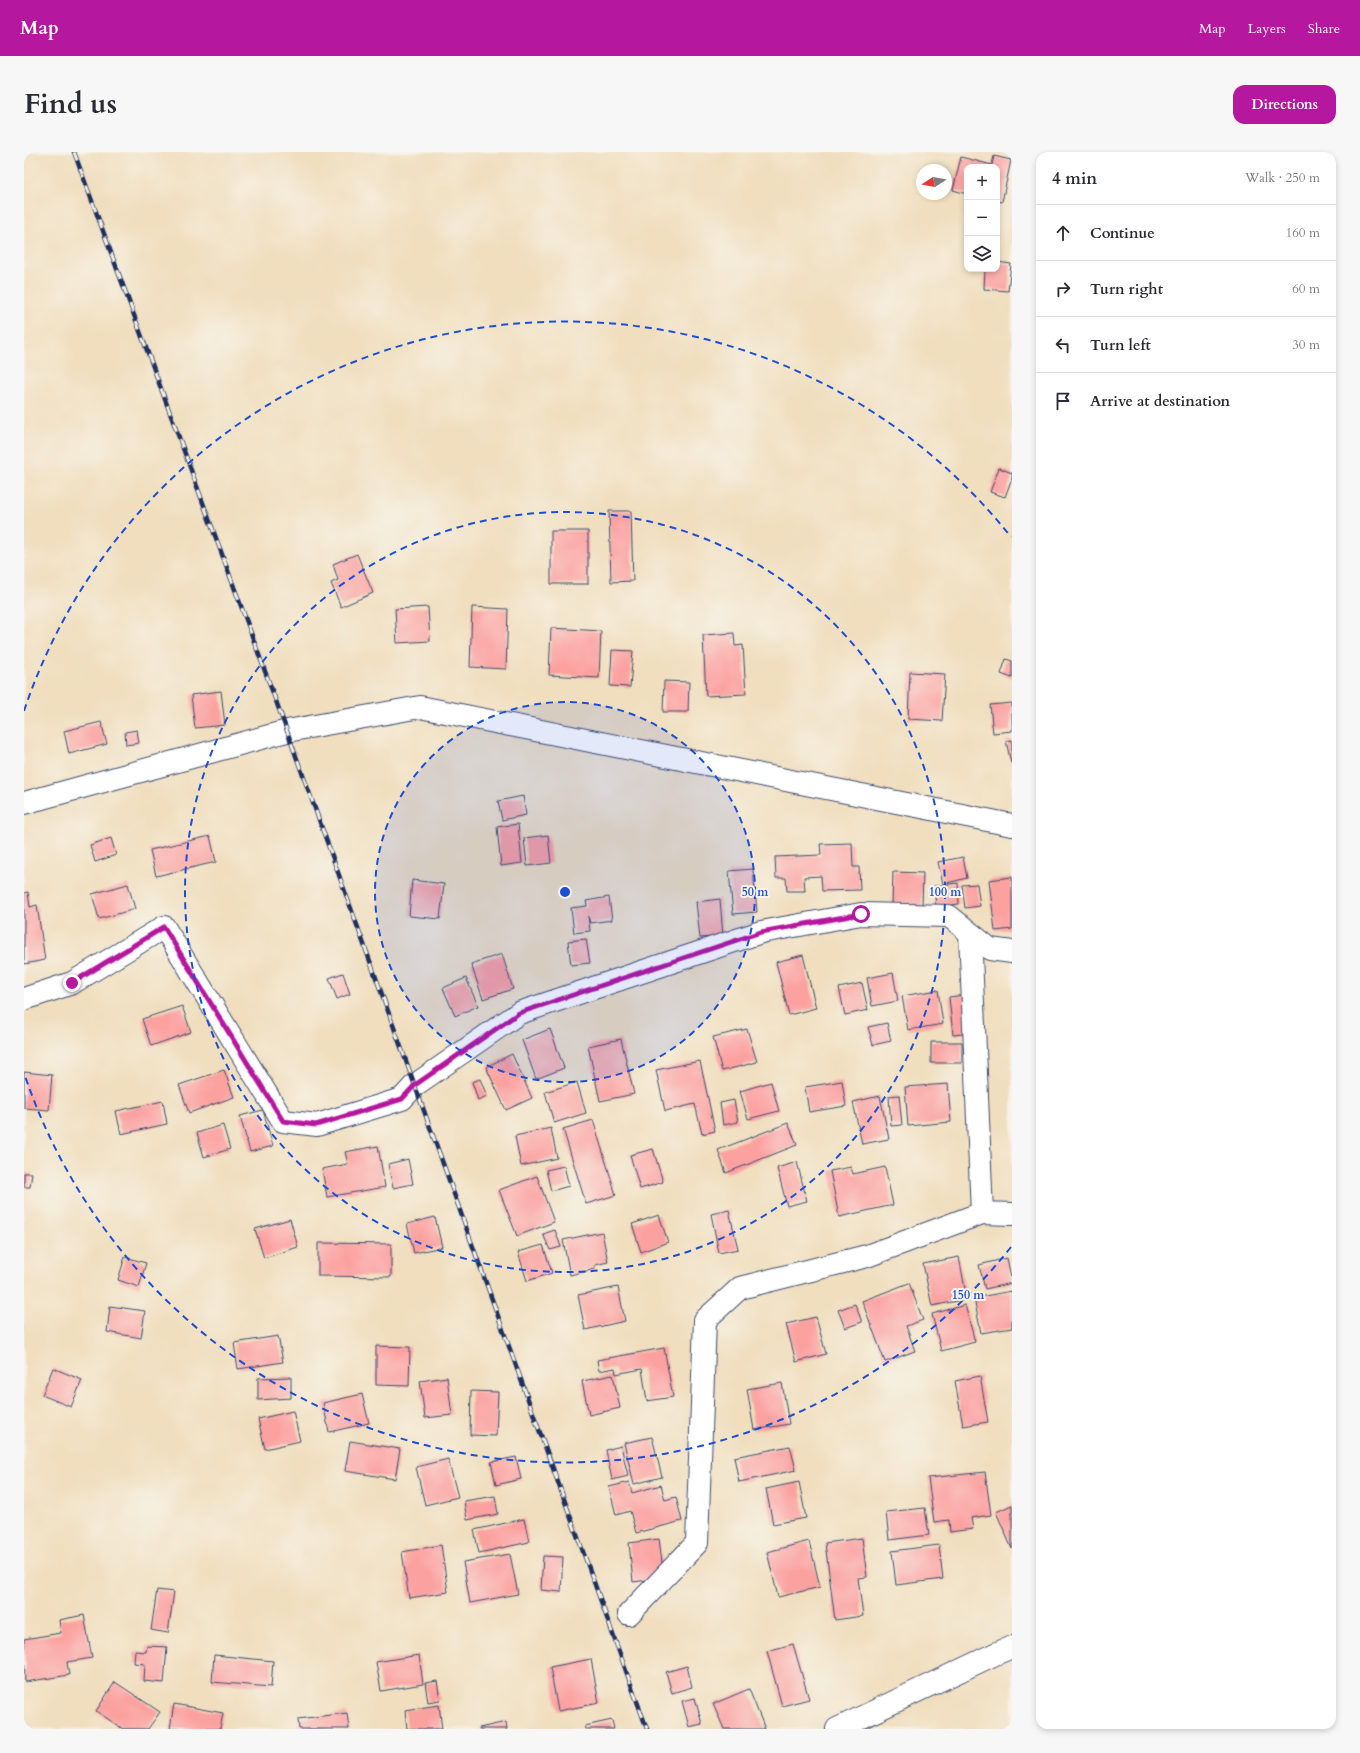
<!DOCTYPE html>
<meta charset="utf-8">
<style>
:root{--surface:#fff;--page:#f7f7f7;--text:#2b2b33;--muted:#7c7c81;--line:#e1e1e2;--accent:#b5179e}
body{margin:0;font-family:Cardo,serif;background:var(--page);color:var(--text)}
.controls{position:absolute;right:12px;top:12px;display:grid;overflow:hidden;border-radius:8px;box-shadow:0 2px 6px #0003}
.controls button{width:36px;height:36px;display:grid;place-items:center;padding:0;border:0;border-bottom:1px solid var(--line);background:var(--surface);color:var(--text);font:20px sans-serif}
.compass{position:absolute;left:892px;top:12px;width:36px;height:36px;border-radius:50%;background:var(--surface);box-shadow:0 2px 6px #0003;rotate:259deg}
.stop{position:absolute;width:12px;height:12px;margin:-9px;border:3px solid #b5179e;border-radius:50%;background:#fff}
.stop.end{background:#b5179e;border-color:#fff;box-shadow:0 1px 4px #0008}
.list{margin:0;padding:0;list-style:none}
h2{display:flex;justify-content:space-between;align-items:center;height:52px;margin:0;padding:0 16px;font-size:17px}
h2 small{font-size:13px;font-weight:400;color:var(--muted)}
.list li{display:grid;grid-template-columns:26px 1fr auto;gap:12px;align-items:center;box-sizing:border-box;height:56px;padding:0 16px;border-top:1px solid var(--line)}
.list b{display:block;font-size:15px;white-space:nowrap}
.list em{font-size:13px;font-style:normal;color:var(--muted)}
.icon{flex:none;width:22px;height:22px;fill:none;stroke:currentColor;stroke-width:2;stroke-linecap:round;stroke-linejoin:round}
.map{position:relative;flex:none;width:988px;height:1577px;overflow:hidden;border-radius:12px}
header{display:flex;align-items:center;gap:24px;box-sizing:border-box;height:56px;padding:0 20px;background:var(--accent);color:#fff}
header strong{font-size:19px}
nav{display:flex;gap:22px;margin-inline-start:auto;font-size:14px}
.intro{display:flex;align-items:center;justify-content:space-between;box-sizing:border-box;height:96px;padding:0 24px}
h1{margin:0;font-size:28px}
.button{padding:10px 18px;border-radius:12px;background:var(--accent);color:#fff;font-size:14px;font-weight:700}
main{display:flex;gap:24px;padding:0 24px}
aside{flex:1;background:var(--surface);border-radius:12px;box-shadow:0 2px 6px #0003}
.map>svg:first-child{display:block}
.building{fill:#fba2a1}
.lines{fill:none;stroke-linecap:round;stroke-linejoin:round}
.minor-casing{stroke:#3b496c;stroke-width:24}
.minor{stroke:#fff;stroke-width:22}
.rail-casing{stroke:#1b2f5e;stroke-width:4.5}
.rail{stroke:#f7f3e8;stroke-width:3;stroke-dasharray:9;stroke-linecap:butt}
.route{stroke:#b5179e;stroke-width:5}
.ring{fill:none;stroke:#1d4ed8;stroke-width:2;stroke-dasharray:7 5}
.centre{fill:#1d4ed8;stroke:#f7f3e8;stroke-width:2}
.ring-label{font-size:12px;text-anchor:middle;font-weight:bold;fill:#1d4ed8;stroke:#f7f3e8;stroke-width:4;stroke-linejoin:round;paint-order:stroke}
</style>
<header>
<strong>Map</strong>
<nav><a>Map</a><a>Layers</a><a>Share</a></nav>
</header>
<div class="intro"><h1>Find us</h1><a class="button">Directions</a></div>
<main>
<div class="map">
<svg width="988" height="1577" viewBox="0 0 988 1577">
<rect width="100%" height="100%" fill="#f7f3e8"/>
<filter id="ink" filterUnits="userSpaceOnUse"><feTurbulence type="fractalNoise" baseFrequency=".025" numOctaves="2"/><feDisplacementMap in="SourceGraphic" scale="8" xChannelSelector="R" yChannelSelector="G"/><feConvolveMatrix kernelMatrix="1 2 1 2 8 2 1 2 1" color-interpolation-filters="sRGB"/></filter>
<filter id="wash" filterUnits="userSpaceOnUse"><feTurbulence type="fractalNoise" baseFrequency=".012" numOctaves="4" result="noise"/><feDisplacementMap in="SourceGraphic" scale="16" xChannelSelector="R" yChannelSelector="G"/><feGaussianBlur stdDeviation="0.9" result="paint"/><feColorMatrix in="noise" values="0 0 0 0 0 0 0 0 0 0 0 0 0 0 0 0 0 1.4 0 .05"/><feComposite in="paint" operator="in"/></filter>
<g filter="url(#wash)">
<rect width="100%" height="100%" fill="#f0debe"/>
<g id="blocks">
<!-- building -->
<path class="building" d="M 970,4 L 987,8 L 978,50 L 973,49 L 973,15 L 943,15 L 943,42 L 929,38 L 937,5 L 968,13 Z
M 973,110 L 987,112 L 984,139 L 960,137 L 961,117 L 973,117 Z
M 975,316 L 988,321 L 988,326 L 981,345 L 966,340 Z
M 585,359 L 607,359 L 609,429 L 587,430 Z
M 527,379 L 564,379 L 564,432 L 527,432 Z
M 333,402 L 349,441 L 317,455 L 307,431 L 314,428 L 309,412 Z
M 404,455 L 406,489 L 373,491 L 371,457 Z
M 448,455 L 484,457 L 482,517 L 446,515 Z
M 527,476 L 577,479 L 575,526 L 525,523 Z
M 710,481 L 711,494 L 719,493 L 722,542 L 682,544 L 679,483 Z
M 588,498 L 609,499 L 606,535 L 586,534 Z
M 982,507 L 988,509 L 988,526 L 977,522 Z
M 886,520 L 921,522 L 918,569 L 884,567 Z
M 640,529 L 665,530 L 664,560 L 639,560 Z
M 197,539 L 201,573 L 171,576 L 167,543 Z
M 988,551 L 988,579 L 969,581 L 966,553 Z
M 77,570 L 83,592 L 45,602 L 40,579 Z
M 113,578 L 115,591 L 102,593 L 101,580 Z
M 988,588 L 988,611 L 987,611 L 982,589 Z
M 499,644 L 502,663 L 478,668 L 474,649 Z
M 494,672 L 498,711 L 477,714 L 473,675 Z
M 524,683 L 527,711 L 503,714 L 500,686 Z
M 186,684 L 192,710 L 132,724 L 126,698 Z
M 87,686 L 92,703 L 71,710 L 66,693 Z
M 828,691 L 829,715 L 835,715 L 836,738 L 798,739 L 797,724 L 780,725 L 781,739 L 763,739 L 762,726 L 752,726 L 751,705 L 797,703 L 796,692 Z
M 939,705 L 943,726 L 919,732 L 914,710 Z
M 729,717 L 733,760 L 709,762 L 705,719 Z
M 869,720 L 899,721 L 898,755 L 868,754 Z
M 988,725 L 988,777 L 971,779 L 965,728 Z
M 388,728 L 420,732 L 416,767 L 385,764 Z
M 934,731 L 935,752 L 912,755 L 910,734 Z
M 104,732 L 111,757 L 75,767 L 68,742 Z
M 953,732 L 956,754 L 941,756 L 938,733 Z
M 4,740 L 6,755 L 13,753 L 21,808 L 0,812 L 0,741 Z
M 585,745 L 588,768 L 566,771 L 564,764 L 566,779 L 550,781 L 547,756 L 563,754 L 562,749 Z
M 696,747 L 699,784 L 676,786 L 672,750 Z
M 562,787 L 566,811 L 547,813 L 544,789 Z
M 478,802 L 489,837 L 459,847 L 447,812 Z
M 779,803 L 792,856 L 765,863 L 752,810 Z
M 319,821 L 326,842 L 313,847 L 305,826 Z
M 869,821 L 874,849 L 848,854 L 843,826 Z
M 442,826 L 454,854 L 431,864 L 419,836 Z
M 838,831 L 844,858 L 821,863 L 815,836 Z
M 914,838 L 919,872 L 884,878 L 878,844 Z
M 942,843 L 946,881 L 929,883 L 925,845 Z
M 158,854 L 167,880 L 127,894 L 118,867 Z
M 863,871 L 867,889 L 849,893 L 844,875 Z
M 526,877 L 540,916 L 512,927 L 498,888 Z
M 723,877 L 733,910 L 698,919 L 689,885 Z
M 597,887 L 610,942 L 576,949 L 564,894 Z
M 907,890 L 938,890 L 938,911 L 907,911 Z
M 488,902 L 508,946 L 482,958 L 462,915 Z
M 676,909 L 691,979 L 678,982 L 671,952 L 641,959 L 632,918 Z
M 200,918 L 210,945 L 165,961 L 155,933 Z
M 0,920 L 28,923 L 25,958 L 0,956 Z
M 456,927 L 463,944 L 454,948 L 448,930 Z
M 818,929 L 822,954 L 785,960 L 781,935 Z
M 553,930 L 562,961 L 530,971 L 521,940 Z
M 747,930 L 755,959 L 724,967 L 716,939 Z
M 924,932 L 927,970 L 884,974 L 881,935 Z
M 875,943 L 878,973 L 867,974 L 865,944 Z
M 856,944 L 865,987 L 838,992 L 829,950 Z
M 710,948 L 714,970 L 699,973 L 696,951 Z
M 139,949 L 143,972 L 97,982 L 92,959 Z
M 239,958 L 249,994 L 226,1000 L 216,964 Z
M 569,968 L 592,1043 L 562,1052 L 539,977 Z
M 764,971 L 773,993 L 702,1021 L 694,998 Z
M 199,973 L 206,997 L 180,1005 L 173,981 Z
M 527,976 L 533,1006 L 497,1014 L 491,984 Z
M 354,994 L 361,1035 L 303,1045 L 298,1017 L 324,1012 L 321,1000 Z
M 629,997 L 639,1030 L 616,1037 L 606,1003 Z
M 384,1007 L 389,1032 L 369,1036 L 364,1012 Z
M 773,1010 L 783,1049 L 763,1054 L 753,1016 Z
M 540,1014 L 545,1034 L 527,1039 L 522,1018 Z
M 827,1015 L 829,1022 L 861,1015 L 869,1053 L 815,1065 L 806,1019 Z
M 0,1021 L 8,1021 L 6,1035 L 0,1035 Z
M 513,1024 L 530,1070 L 493,1084 L 475,1038 Z
M 705,1058 L 714,1097 L 695,1101 L 687,1062 Z
M 635,1063 L 644,1090 L 617,1100 L 608,1072 Z
M 411,1065 L 418,1095 L 390,1101 L 383,1072 Z
M 266,1067 L 274,1095 L 240,1106 L 231,1077 Z
M 531,1078 L 537,1095 L 526,1098 L 519,1082 Z
M 578,1080 L 584,1110 L 571,1113 L 571,1117 L 546,1123 L 539,1088 Z
M 294,1091 L 367,1092 L 367,1125 L 294,1124 Z
M 519,1093 L 528,1121 L 503,1129 L 494,1100 Z
M 101,1105 L 122,1111 L 115,1135 L 94,1128 Z
M 935,1105 L 943,1147 L 908,1154 L 899,1112 Z
M 983,1106 L 988,1131 L 961,1137 L 955,1113 Z
M 885,1131 L 899,1168 L 882,1174 L 891,1199 L 861,1210 L 838,1149 Z
M 594,1135 L 601,1169 L 561,1178 L 554,1143 Z
M 988,1139 L 988,1176 L 957,1181 L 950,1146 Z
M 831,1152 L 838,1170 L 821,1176 L 814,1158 Z
M 941,1153 L 951,1190 L 917,1199 L 908,1162 Z
M 86,1154 L 121,1159 L 117,1186 L 83,1180 Z
M 792,1165 L 802,1202 L 772,1210 L 762,1172 Z
M 254,1184 L 259,1210 L 214,1217 L 210,1191 Z
M 352,1194 L 386,1195 L 385,1234 L 352,1233 Z
M 640,1196 L 649,1245 L 623,1249 L 618,1217 L 592,1222 L 591,1216 L 575,1219 L 573,1208 Z
M 29,1216 L 58,1228 L 47,1255 L 18,1243 Z
M 589,1223 L 596,1256 L 565,1263 L 558,1229 Z
M 956,1224 L 964,1270 L 939,1274 L 931,1229 Z
M 267,1225 L 267,1246 L 234,1248 L 234,1226 Z
M 423,1225 L 428,1263 L 401,1266 L 396,1229 Z
M 758,1231 L 765,1272 L 730,1278 L 723,1237 Z
M 447,1239 L 474,1240 L 472,1284 L 446,1283 Z
M 338,1242 L 345,1271 L 305,1280 L 299,1251 Z
M 269,1259 L 276,1289 L 241,1297 L 234,1267 Z
M 628,1285 L 638,1325 L 610,1332 L 600,1291 Z
M 326,1289 L 376,1297 L 371,1327 L 321,1319 Z
M 597,1294 L 604,1324 L 588,1328 L 582,1298 Z
M 766,1294 L 772,1318 L 715,1330 L 710,1305 Z
M 492,1305 L 497,1327 L 472,1333 L 467,1310 Z
M 424,1307 L 434,1345 L 401,1353 L 392,1315 Z
M 961,1320 L 967,1363 L 947,1366 L 949,1377 L 926,1380 L 925,1368 L 910,1370 L 904,1326 Z
M 605,1330 L 608,1341 L 637,1333 L 641,1348 L 652,1345 L 658,1369 L 612,1381 L 606,1359 L 592,1363 L 585,1335 Z
M 775,1330 L 782,1366 L 749,1372 L 742,1337 Z
M 471,1344 L 474,1362 L 443,1368 L 440,1349 Z
M 988,1353 L 988,1397 L 972,1360 Z
M 901,1356 L 905,1383 L 865,1388 L 862,1360 Z
M 500,1367 L 505,1390 L 455,1401 L 450,1378 Z
M 838,1386 L 843,1425 L 834,1426 L 839,1464 L 811,1468 L 801,1391 Z
M 635,1387 L 640,1426 L 609,1430 L 605,1391 Z
M 785,1389 L 796,1435 L 754,1445 L 743,1400 Z
M 417,1393 L 424,1440 L 385,1446 L 378,1400 Z
M 915,1393 L 919,1427 L 872,1433 L 868,1399 Z
M 486,1402 L 494,1442 L 446,1451 L 439,1410 Z
M 519,1404 L 539,1405 L 537,1440 L 517,1438 Z
M 133,1438 L 150,1440 L 144,1481 L 127,1478 Z
M 60,1463 L 68,1506 L 43,1510 L 45,1523 L 1,1530 L 0,1487 L 37,1481 L 35,1468 Z
M 769,1492 L 785,1547 L 758,1554 L 743,1499 Z
M 123,1494 L 143,1495 L 140,1531 L 120,1529 L 121,1512 L 110,1511 L 111,1499 L 122,1500 Z
M 190,1503 L 249,1509 L 247,1535 L 188,1530 Z
M 395,1503 L 399,1532 L 357,1539 L 352,1510 Z
M 567,1507 L 575,1551 L 534,1559 L 526,1515 Z
M 663,1514 L 668,1535 L 648,1541 L 642,1520 Z
M 413,1529 L 416,1548 L 404,1550 L 401,1531 Z
M 91,1530 L 136,1560 L 124,1577 L 99,1577 L 72,1559 Z
M 725,1537 L 741,1577 L 700,1577 L 689,1552 Z
M 671,1546 L 678,1572 L 665,1575 L 658,1549 Z
M 150,1552 L 199,1561 L 196,1577 L 146,1577 Z
M 415,1553 L 418,1577 L 383,1577 L 381,1558 Z
M 323,1561 L 325,1577 L 275,1577 L 274,1567 Z
M 588,1568 L 590,1577 L 562,1577 L 561,1574 Z
M 482,1570 L 483,1577 L 455,1577 L 455,1576 Z"/>
</g>
</g>
<g filter="url(#ink)">
<use href="#blocks" fill-opacity="0" stroke="#3b496c" stroke-width="1"/>
<g class="lines">
<!-- minor casing -->
<g class="minor-casing">
<path id="minor" d="M 0,651 L 263,579 L 396,555 L 988,673
M 946,781 L 958,1061
M 0,847 L 48,831 L 140,775 L 259,969 L 293,973 L 378,947 L 391,933 L 495,861 L 737,780 L 837,762 L 925,764 L 966,797 L 988,800
M 605,1462 L 673,1391 L 681,1168 L 716,1136 L 843,1104 L 958,1061 L 988,1062
M 813,1577 L 971,1502 L 988,1495"/>
</g>
<!-- minor -->
<use href="#minor" class="minor"/>
<!-- rail casing -->
<g class="rail-casing">
<path id="rail" d="M 50,0 L 263,579 L 623,1577"/>
</g>
<!-- rail -->
<use href="#rail" class="rail"/>
</g>
</g>
<g class="lines" filter="url(#ink)">
<!-- route -->
<path class="route" d="M 48,831 L 140,775 L 259,969 L 292,973 L 378,947 L 391,933 L 495,861 L 737,780 L 837,762"/>
</g>
<!-- distance rings -->
<circle cx="541" cy="740" r="190" fill="#1d4ed8" fill-opacity=".12"/>
<g class="ring">
<circle cx="541" cy="740" r="190"/>
<circle cx="541" cy="740" r="380"/>
<path d="M987 1095A570 570 0 0 1 0 921M0 559A570 570 0 0 1 987 385"/>
</g>
<circle cx="541" cy="740" r="6" class="centre"/>
<g class="ring-label">
<text x="731" y="744">50 m</text>
<text x="921" y="744">100 m</text>
<text x="944" y="1147">150 m</text>
</g>
</svg>
<div class="controls">
<button>+</button>
<button>−</button>
<button><svg class="icon" aria-label="layers" viewBox="0 0 24 24"><path d="M12 4l9 5-9 5-9-5zM3 14l9 5 9-5"/></svg></button>
</div>
<svg class="compass" viewBox="-18 -18 36 36"><path d="M0-13l5 13h-10z" fill="#e53935"/><path d="M0 13l5-13h-10z" fill="#7c7c81"/></svg>
<div class="stop" style="left:837px;top:762px"></div>
<div class="stop end" style="left:48px;top:831px"></div>
</div>
<aside>
<h2>4 min<small>Walk · 250 m</small></h2>
<ul class="list">
<li><svg class="icon" aria-label="ahead" viewBox="0 0 24 24"><path d="M12 20V5M6 11l6-6 6 6"/></svg><div><b>Continue</b></div><em>160 m</em></li>
<li><svg class="icon" aria-label="right" viewBox="0 0 24 24"><path d="M7 20v-9h11M14 6l5 5-5 5"/></svg><div><b>Turn right</b></div><em>60 m</em></li>
<li><svg class="icon" aria-label="left" viewBox="0 0 24 24"><path d="M17 20v-9H6M10 6l-5 5 5 5"/></svg><div><b>Turn left</b></div><em>30 m</em></li>
<li><svg class="icon" aria-label="arrive" viewBox="0 0 24 24"><path d="M6 21V4h12l-3 4 3 4H6"/></svg><div><b>Arrive at destination</b></div></li>
</ul>
</aside>
</main>
